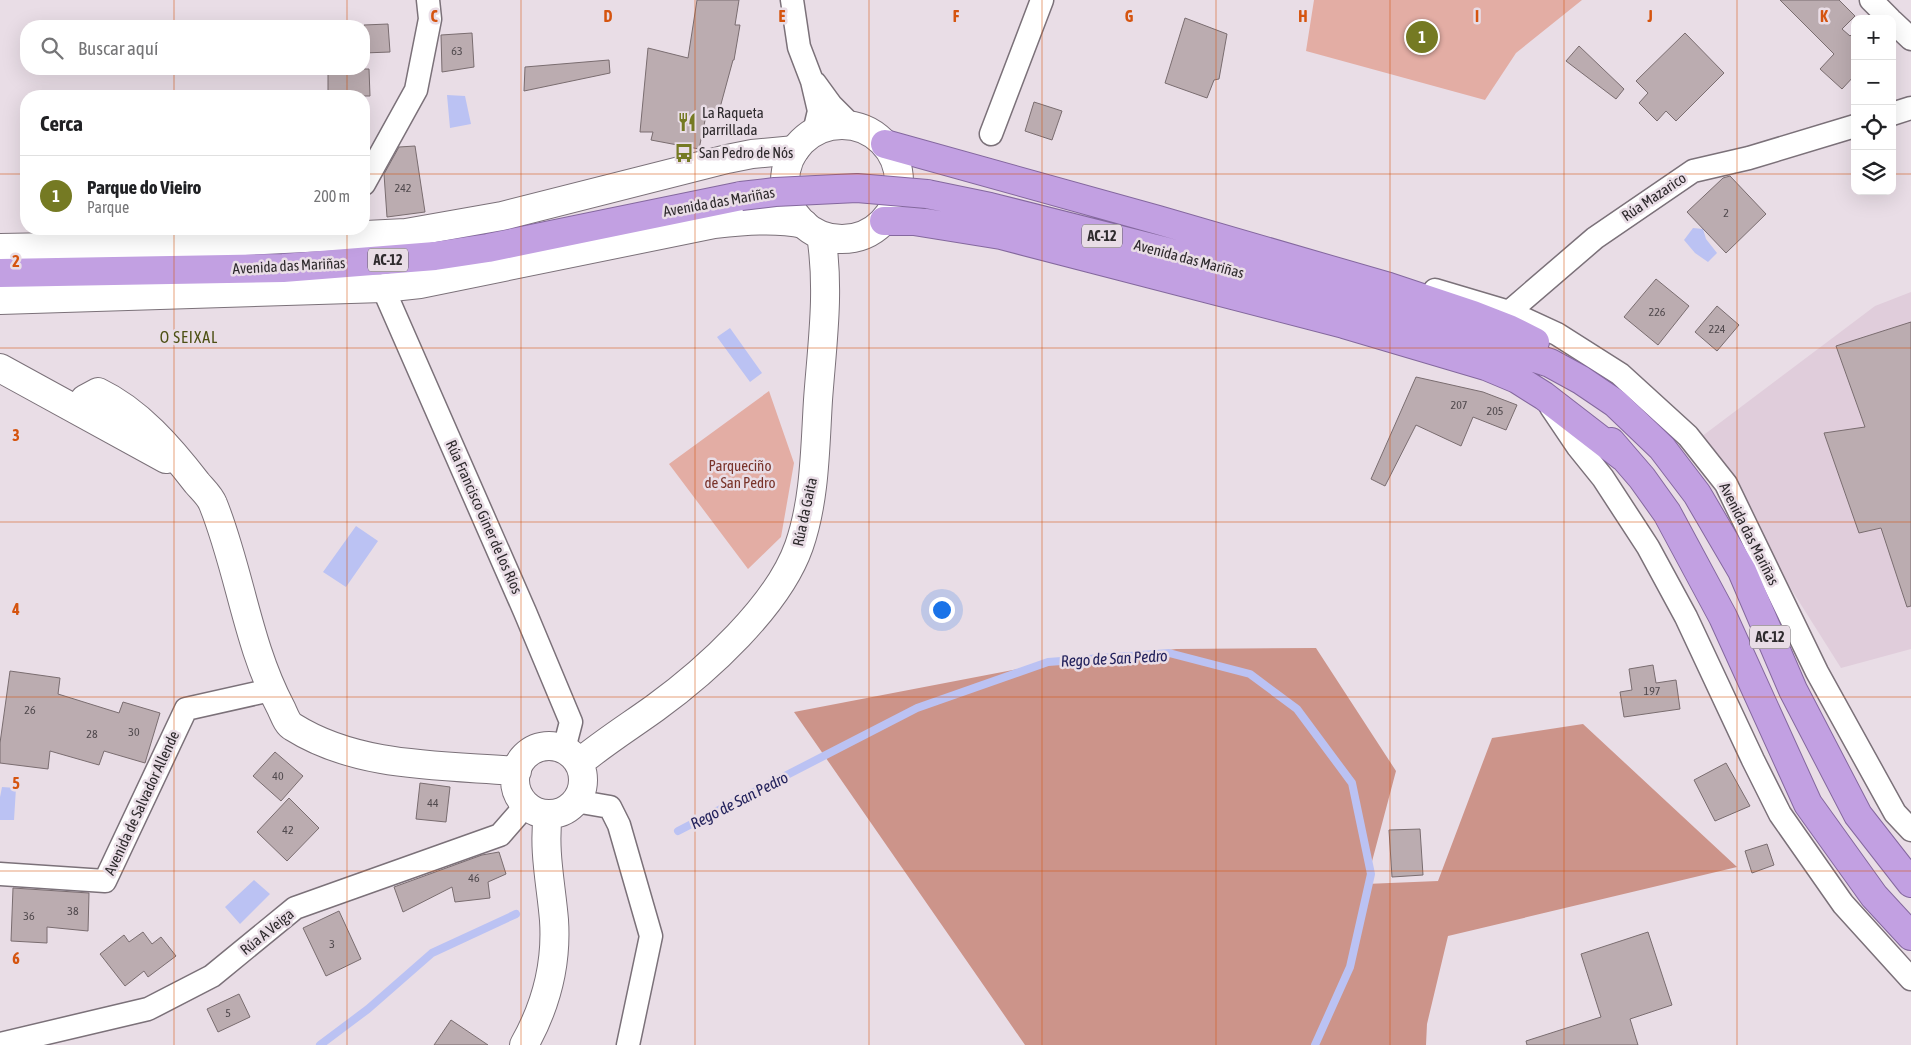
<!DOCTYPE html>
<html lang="es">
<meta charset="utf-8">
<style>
:root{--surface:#fff;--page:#f2f2f2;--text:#202124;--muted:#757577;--line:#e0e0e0;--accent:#757a23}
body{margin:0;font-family:"Asap Condensed",sans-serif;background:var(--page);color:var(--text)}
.controls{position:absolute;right:15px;top:15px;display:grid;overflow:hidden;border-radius:10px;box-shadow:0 5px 20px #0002}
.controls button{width:45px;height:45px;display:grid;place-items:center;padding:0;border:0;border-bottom:1px solid var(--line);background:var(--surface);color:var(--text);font:25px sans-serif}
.you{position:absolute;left:941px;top:609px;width:18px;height:18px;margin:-12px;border:4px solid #fff;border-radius:50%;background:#1a73e8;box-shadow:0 0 0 8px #1a73e833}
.badge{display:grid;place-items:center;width:32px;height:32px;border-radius:50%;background:var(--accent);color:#fff;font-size:16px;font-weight:700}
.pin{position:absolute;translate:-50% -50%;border:2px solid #fff;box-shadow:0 1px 5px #0006}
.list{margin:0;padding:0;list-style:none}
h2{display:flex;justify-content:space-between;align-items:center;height:65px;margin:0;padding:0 20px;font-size:21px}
h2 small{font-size:16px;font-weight:400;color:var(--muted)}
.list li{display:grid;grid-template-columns:32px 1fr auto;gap:15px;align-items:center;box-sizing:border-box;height:80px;padding:0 20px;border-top:1px solid var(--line)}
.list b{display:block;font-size:19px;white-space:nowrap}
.list p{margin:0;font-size:16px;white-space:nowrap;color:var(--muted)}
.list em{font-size:16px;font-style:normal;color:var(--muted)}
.icon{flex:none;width:28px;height:28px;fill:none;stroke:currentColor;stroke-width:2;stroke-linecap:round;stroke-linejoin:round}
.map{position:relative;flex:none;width:1911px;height:1045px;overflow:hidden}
.search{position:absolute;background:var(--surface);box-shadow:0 5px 20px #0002;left:20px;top:20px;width:350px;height:55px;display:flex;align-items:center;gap:12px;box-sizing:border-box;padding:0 18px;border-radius:20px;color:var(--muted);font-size:19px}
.panel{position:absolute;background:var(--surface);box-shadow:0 5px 20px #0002;left:20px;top:90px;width:350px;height:145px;border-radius:20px}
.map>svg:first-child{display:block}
.built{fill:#e0cddb}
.green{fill:#e3ada4}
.forest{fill:#cc948a}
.water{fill:#bbc2f3}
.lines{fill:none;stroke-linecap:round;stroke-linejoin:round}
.stream{stroke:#bbc2f3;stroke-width:8}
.building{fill:#bbacb0;stroke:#7a6d70}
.minor-casing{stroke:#7b7179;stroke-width:25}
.tertiary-casing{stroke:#7b7179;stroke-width:30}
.secondary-casing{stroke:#7b7179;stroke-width:30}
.trunk-casing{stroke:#84689e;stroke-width:30}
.minor{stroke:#fff;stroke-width:22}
.tertiary{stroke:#fff;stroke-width:28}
.secondary{stroke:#fff;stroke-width:28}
.trunk{stroke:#c2a0e2;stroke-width:28}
.trunk-bridge-casing{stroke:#84689e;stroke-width:30;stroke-linecap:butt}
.trunk-bridge{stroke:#c2a0e2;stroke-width:28}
.grid{fill:none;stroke:#d5540f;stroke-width:1;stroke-opacity:0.55}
.labels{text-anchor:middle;stroke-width:5;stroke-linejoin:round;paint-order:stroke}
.number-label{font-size:12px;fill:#514a4e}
.shield{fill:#e9dde6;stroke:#666064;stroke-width:1}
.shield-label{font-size:14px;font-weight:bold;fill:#2e2a2d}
.poi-label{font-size:15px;fill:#2e2a2d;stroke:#e9dde6;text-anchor:start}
.street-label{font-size:15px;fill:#2e2a2d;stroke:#e9dde6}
.park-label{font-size:15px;fill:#79332a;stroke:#e9dde6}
.neighbourhood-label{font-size:16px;letter-spacing:1px;fill:#4d5014;stroke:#e9dde6}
.water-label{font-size:16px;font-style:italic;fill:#23225c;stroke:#e9dde6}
.grid-label{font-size:16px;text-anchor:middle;font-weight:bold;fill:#d5540f;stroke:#e9dde6;stroke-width:5;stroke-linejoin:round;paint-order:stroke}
</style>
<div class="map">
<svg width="1911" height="1045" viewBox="0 0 1911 1045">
<rect width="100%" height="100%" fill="#e9dde6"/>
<!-- built -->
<path class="built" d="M 1911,292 L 1911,649 L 1841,668 L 1697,440 L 1875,306 Z"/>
<!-- green -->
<path class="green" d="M 1314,0 L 1582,0 L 1516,53 L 1485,100 L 1306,51 Z
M 769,391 L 794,463 L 781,537 L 748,569 L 669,464 Z"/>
<!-- forest -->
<path class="forest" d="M 1316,648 L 1396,771 L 1366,884 L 1438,881 L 1492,738 L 1583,724 L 1737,867 L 1448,936 L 1427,1024 L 1426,1045 L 1025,1045 L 794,712 L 1023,668 L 1176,649 Z"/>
<!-- water -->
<path class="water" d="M 447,95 L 465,96 L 471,124 L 450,128 Z
M 1693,228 L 1703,229 L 1706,239 L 1717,253 L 1708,262 L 1695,253 L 1684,240 Z
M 730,328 L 762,373 L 750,382 L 717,337 Z
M 356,526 L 378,541 L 346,587 L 323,572 Z
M 2,787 L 16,788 L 14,820 L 0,820 L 0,797 Z
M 254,880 L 270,894 L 240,924 L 225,907 Z"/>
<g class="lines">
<!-- stream -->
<path class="stream" d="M 678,831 L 917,708 L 1048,662 L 1169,653 L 1250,674 L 1297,709 L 1352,783 L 1371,874 L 1350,967 L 1315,1045
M 320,1045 L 368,1009 L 432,953 L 516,914"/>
</g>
<!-- building -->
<path class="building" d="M 697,0 L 739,0 L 735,25 L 740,25 L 734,60 L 733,60 L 718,115 L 707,111 L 699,149 L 651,140 L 653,132 L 640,132 L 648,48 L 688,58 Z
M 1780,0 L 1839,0 L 1855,16 L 1842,29 L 1850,36 L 1855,31 L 1855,75 L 1842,89 L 1820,69 L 1834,54 Z
M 1185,18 L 1227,34 L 1219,79 L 1214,80 L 1207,98 L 1165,83 Z
M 388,24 L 390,52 L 364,53 L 364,25 Z
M 472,33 L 474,67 L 442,72 L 441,35 Z
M 1685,33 L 1724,73 L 1676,121 L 1666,111 L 1657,121 L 1639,103 L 1648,93 L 1636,81 Z
M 1579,46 L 1624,89 L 1616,99 L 1566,61 Z
M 609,60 L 610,73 L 524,91 L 525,67 Z
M 328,69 L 369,69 L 370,96 L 328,96 Z
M 1034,102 L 1062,111 L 1052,140 L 1025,131 Z
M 415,146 L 425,212 L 387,217 L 384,174 L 399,147 Z
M 1730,176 L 1766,214 L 1726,253 L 1687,212 L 1723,178 Z
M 1656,279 L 1689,306 L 1658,345 L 1624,317 Z
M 1717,306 L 1739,325 L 1717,351 L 1695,332 Z
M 1911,322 L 1911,606 L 1907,607 L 1881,528 L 1859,533 L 1824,433 L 1865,427 L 1836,346 Z
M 1416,377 L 1483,392 L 1517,405 L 1506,430 L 1473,417 L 1461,446 L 1416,425 L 1385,486 L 1371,479 Z
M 1653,665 L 1656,683 L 1676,680 L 1680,709 L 1624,717 L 1620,692 L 1632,690 L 1629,669 Z
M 10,671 L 60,678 L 58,694 L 119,713 L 123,702 L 160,713 L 145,763 L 104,751 L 99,765 L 50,751 L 48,769 L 0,763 L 0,743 Z
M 275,752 L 303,776 L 281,801 L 253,776 Z
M 1726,763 L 1750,806 L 1715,821 L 1694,780 Z
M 420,783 L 450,787 L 446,822 L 416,819 Z
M 289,798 L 319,828 L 287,861 L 257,832 Z
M 1420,829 L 1423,875 L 1392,877 L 1389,830 Z
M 1767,844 L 1774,865 L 1752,873 L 1745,851 Z
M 499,852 L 506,874 L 488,882 L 490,898 L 455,902 L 452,887 L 403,912 L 394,887 L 482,855 Z
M 13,888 L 89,893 L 88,931 L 47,927 L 47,943 L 11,941 Z
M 339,911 L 361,959 L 326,976 L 303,928 Z
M 143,932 L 152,944 L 161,937 L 176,956 L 148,977 L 144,971 L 125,986 L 100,954 L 124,935 L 129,942 Z
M 1648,932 L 1672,1005 L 1630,1019 L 1638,1045 L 1527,1045 L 1526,1041 L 1601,1017 L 1581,954 Z
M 239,994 L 250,1017 L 218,1032 L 207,1009 Z
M 451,1020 L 488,1045 L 434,1045 Z"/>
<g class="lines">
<!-- minor casing -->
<g class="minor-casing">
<path id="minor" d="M 792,0 L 799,47 L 812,81 L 819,111 L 814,132
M 1871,0 L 1890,19
M 1892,21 L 1911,39
M 815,83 L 831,105 L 852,126
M 1892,114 L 1911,108
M 991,134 L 1042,0
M 364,184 L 416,90 L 430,19 L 428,0
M 383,288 L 525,612 L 571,722 L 564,749
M 1435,290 L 1509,312 L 1557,334 L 1620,374 L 1688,436 L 1726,484 L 1817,672 L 1895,813 L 1911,830
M 1509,312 L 1595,238 L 1693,171 L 1749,158 L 1855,126
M 1551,407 L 1578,447 L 1603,478 L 1648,547 L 1686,617 L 1753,760 L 1780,814 L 1843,904 L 1911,979
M 575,801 L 610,807 L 619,825 L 651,936 L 628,1045
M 0,874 L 105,881 L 186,709 L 271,690
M 0,1044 L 148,1009 L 212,976 L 295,908 L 500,835 L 526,805"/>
</g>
<!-- tertiary casing -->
<g class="tertiary-casing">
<path id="tertiary" d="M785 182a57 57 0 1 1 114 0a57 57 0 1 1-114 0Z
M 0,368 L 166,459
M 83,413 L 85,399 L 98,392 C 138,411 170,448 197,483 C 202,489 210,496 213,504 C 240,571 247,644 281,708 C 284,714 287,724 293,727 C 358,768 442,765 517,771
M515 780a34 34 0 1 1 68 0a34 34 0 1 1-68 0Z
M 579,763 C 603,743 630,726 655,708 C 706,671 778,606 799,546 C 815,500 815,449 818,400 C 822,345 830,290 821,235
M 524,1045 C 546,1006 557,965 554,920 C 551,884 543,850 548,814"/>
</g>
<!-- secondary casing -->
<g class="secondary-casing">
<path id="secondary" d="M 0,248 L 162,245 L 406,233 L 502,216 L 727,159 L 752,154 L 795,150
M 0,300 L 383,288 L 420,284 L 714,224 C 744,221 775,218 804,224"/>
</g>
<!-- trunk casing -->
<g class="trunk-casing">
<path id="trunk" d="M 885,144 L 1158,220 L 1389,287 L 1473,315 L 1509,329 L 1535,342
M 927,194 L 990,207 L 1164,251 L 1428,323 L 1550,363 L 1581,380 L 1615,403 L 1662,448 L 1697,494 L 1742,571 L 1793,690 L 1858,815 L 1911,883
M 884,221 L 914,221 L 1001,235 L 1344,324 L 1486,366 L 1517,379 L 1544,396 L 1623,457
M 0,273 L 283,268 L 435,256 L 488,248 L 741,196
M 1611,442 L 1642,478 L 1667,513 L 1723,617 L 1808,804 L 1874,896 L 1911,936"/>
</g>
<!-- minor -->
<use href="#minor" class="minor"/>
<!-- tertiary -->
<use href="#tertiary" class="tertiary"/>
<!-- secondary -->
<use href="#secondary" class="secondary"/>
<!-- trunk -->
<use href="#trunk" class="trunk"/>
<!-- trunk-bridge casing -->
<g class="trunk-bridge-casing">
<path id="trunk-bridge" d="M 741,196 L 775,192 L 857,188 L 927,194"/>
</g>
<!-- trunk-bridge -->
<use href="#trunk-bridge" class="trunk-bridge"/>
</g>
<!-- grid -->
<path class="grid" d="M 174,0 L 174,26M 347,0 L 347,26M 521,0 L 521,1045M 695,0 L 695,1045M 869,0 L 869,1045M 1042,0 L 1042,1045M 1216,0 L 1216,1045M 1390,0 L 1390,1045M 1564,0 L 1564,1045M 1737,0 L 1737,1045M 174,69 L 174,96M 347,69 L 347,96M 0,174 L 26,174M 364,174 L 1855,174M 1892,174 L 1911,174M 174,229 L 174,1045M 347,229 L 347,1045M 0,348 L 1911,348M 0,522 L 1911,522M 0,697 L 1911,697M 0,871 L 1911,871"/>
<!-- icons -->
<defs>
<g id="restaurant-bare" transform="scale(1.5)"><path d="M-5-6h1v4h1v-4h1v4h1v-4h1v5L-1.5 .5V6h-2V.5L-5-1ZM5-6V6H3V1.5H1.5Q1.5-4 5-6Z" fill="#757a23" stroke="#e9dde6" stroke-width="2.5" paint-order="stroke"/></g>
<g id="bus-bare" transform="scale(1.5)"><path d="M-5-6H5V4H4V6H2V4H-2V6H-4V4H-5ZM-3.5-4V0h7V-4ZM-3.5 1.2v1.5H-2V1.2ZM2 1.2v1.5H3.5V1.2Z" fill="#757a23" stroke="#e9dde6" stroke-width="2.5" paint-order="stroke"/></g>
</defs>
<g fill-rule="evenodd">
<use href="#restaurant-bare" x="687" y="122"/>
<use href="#bus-bare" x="684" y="153"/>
</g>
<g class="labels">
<!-- number labels -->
<g class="number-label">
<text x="457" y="55">63</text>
<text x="403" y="192">242</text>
<text x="1726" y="217">2</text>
<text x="1657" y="316">226</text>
<text x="1717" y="333">224</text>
<text x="1459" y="409">207</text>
<text x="1495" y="415">205</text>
<text x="1652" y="695">197</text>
<text x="30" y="714">26</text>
<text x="134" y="736">30</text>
<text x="92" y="738">28</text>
<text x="278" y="780">40</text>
<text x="433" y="807">44</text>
<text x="288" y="834">42</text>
<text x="474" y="882">46</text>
<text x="73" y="915">38</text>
<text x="29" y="920">36</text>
<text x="332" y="948">3</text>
<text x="228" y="1017">5</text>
</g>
<!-- shield labels -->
<g class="shield">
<rect x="1082" y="224.5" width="40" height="23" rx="4"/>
<rect x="368" y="248.5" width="40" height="23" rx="4"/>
<rect x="1750" y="625.5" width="40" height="23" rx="4"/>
</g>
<g class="shield-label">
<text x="1102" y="241">AC-12</text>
<text x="388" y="265">AC-12</text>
<text x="1770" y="642">AC-12</text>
</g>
<!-- poi labels -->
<g class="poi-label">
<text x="702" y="118">La Raqueta<tspan x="702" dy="17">parrillada</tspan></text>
<text x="699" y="158">San Pedro de Nós</text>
</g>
<!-- street labels -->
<g class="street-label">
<text transform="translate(1654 197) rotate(-34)" y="5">Rúa Mazarico</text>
<text transform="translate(719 202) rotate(-10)" y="5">Avenida das Mariñas</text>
<text transform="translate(1189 259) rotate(15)" y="5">Avenida das Mariñas</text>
<text transform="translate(289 266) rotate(-3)" y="5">Avenida das Mariñas</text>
<text transform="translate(805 512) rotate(-78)" y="5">Rúa da Gaita</text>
<text transform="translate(484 517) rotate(66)" y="5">Rúa Francisco Giner de los Ríos</text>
<text transform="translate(1749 534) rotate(63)" y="5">Avenida das Mariñas</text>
<text transform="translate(142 803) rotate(-65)" y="5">Avenida de Salvador Allende</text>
<text transform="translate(267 932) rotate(-39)" y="5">Rúa A Veiga</text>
</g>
<!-- park labels -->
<g class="park-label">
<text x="740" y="471">Parqueciño<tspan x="740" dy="17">de San Pedro</tspan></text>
</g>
<!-- neighbourhood labels -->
<g class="neighbourhood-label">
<text x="189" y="343">O SEIXAL</text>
</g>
<!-- water labels -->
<g class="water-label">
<text transform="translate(1114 658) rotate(-3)" y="6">Rego de San Pedro</text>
<text transform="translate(739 800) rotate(-27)" y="6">Rego de San Pedro</text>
</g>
</g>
<g class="grid-label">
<text x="434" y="22">C</text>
<text x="608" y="22">D</text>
<text x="782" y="22">E</text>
<text x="956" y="22">F</text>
<text x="1129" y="22">G</text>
<text x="1303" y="22">H</text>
<text x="1477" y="22">I</text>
<text x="1650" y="22">J</text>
<text x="1824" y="22">K</text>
<text x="16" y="267">2</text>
<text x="16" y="441">3</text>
<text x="16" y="615">4</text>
<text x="16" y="789">5</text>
<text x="16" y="964">6</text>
</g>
</svg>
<div class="controls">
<button>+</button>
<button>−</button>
<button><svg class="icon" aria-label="locate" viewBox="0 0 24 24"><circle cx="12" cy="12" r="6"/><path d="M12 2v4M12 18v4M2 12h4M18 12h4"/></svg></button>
<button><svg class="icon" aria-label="layers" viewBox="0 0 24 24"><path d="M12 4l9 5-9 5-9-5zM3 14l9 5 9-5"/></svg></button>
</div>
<div class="you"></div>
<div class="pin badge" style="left:1422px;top:37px">1</div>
<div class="search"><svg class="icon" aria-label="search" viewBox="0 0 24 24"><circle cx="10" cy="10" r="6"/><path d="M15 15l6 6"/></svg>Buscar aquí</div>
<section class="panel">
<h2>Cerca<small></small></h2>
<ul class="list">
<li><span class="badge">1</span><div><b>Parque do Vieiro</b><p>Parque</p></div><em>200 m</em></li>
</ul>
</section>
</div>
